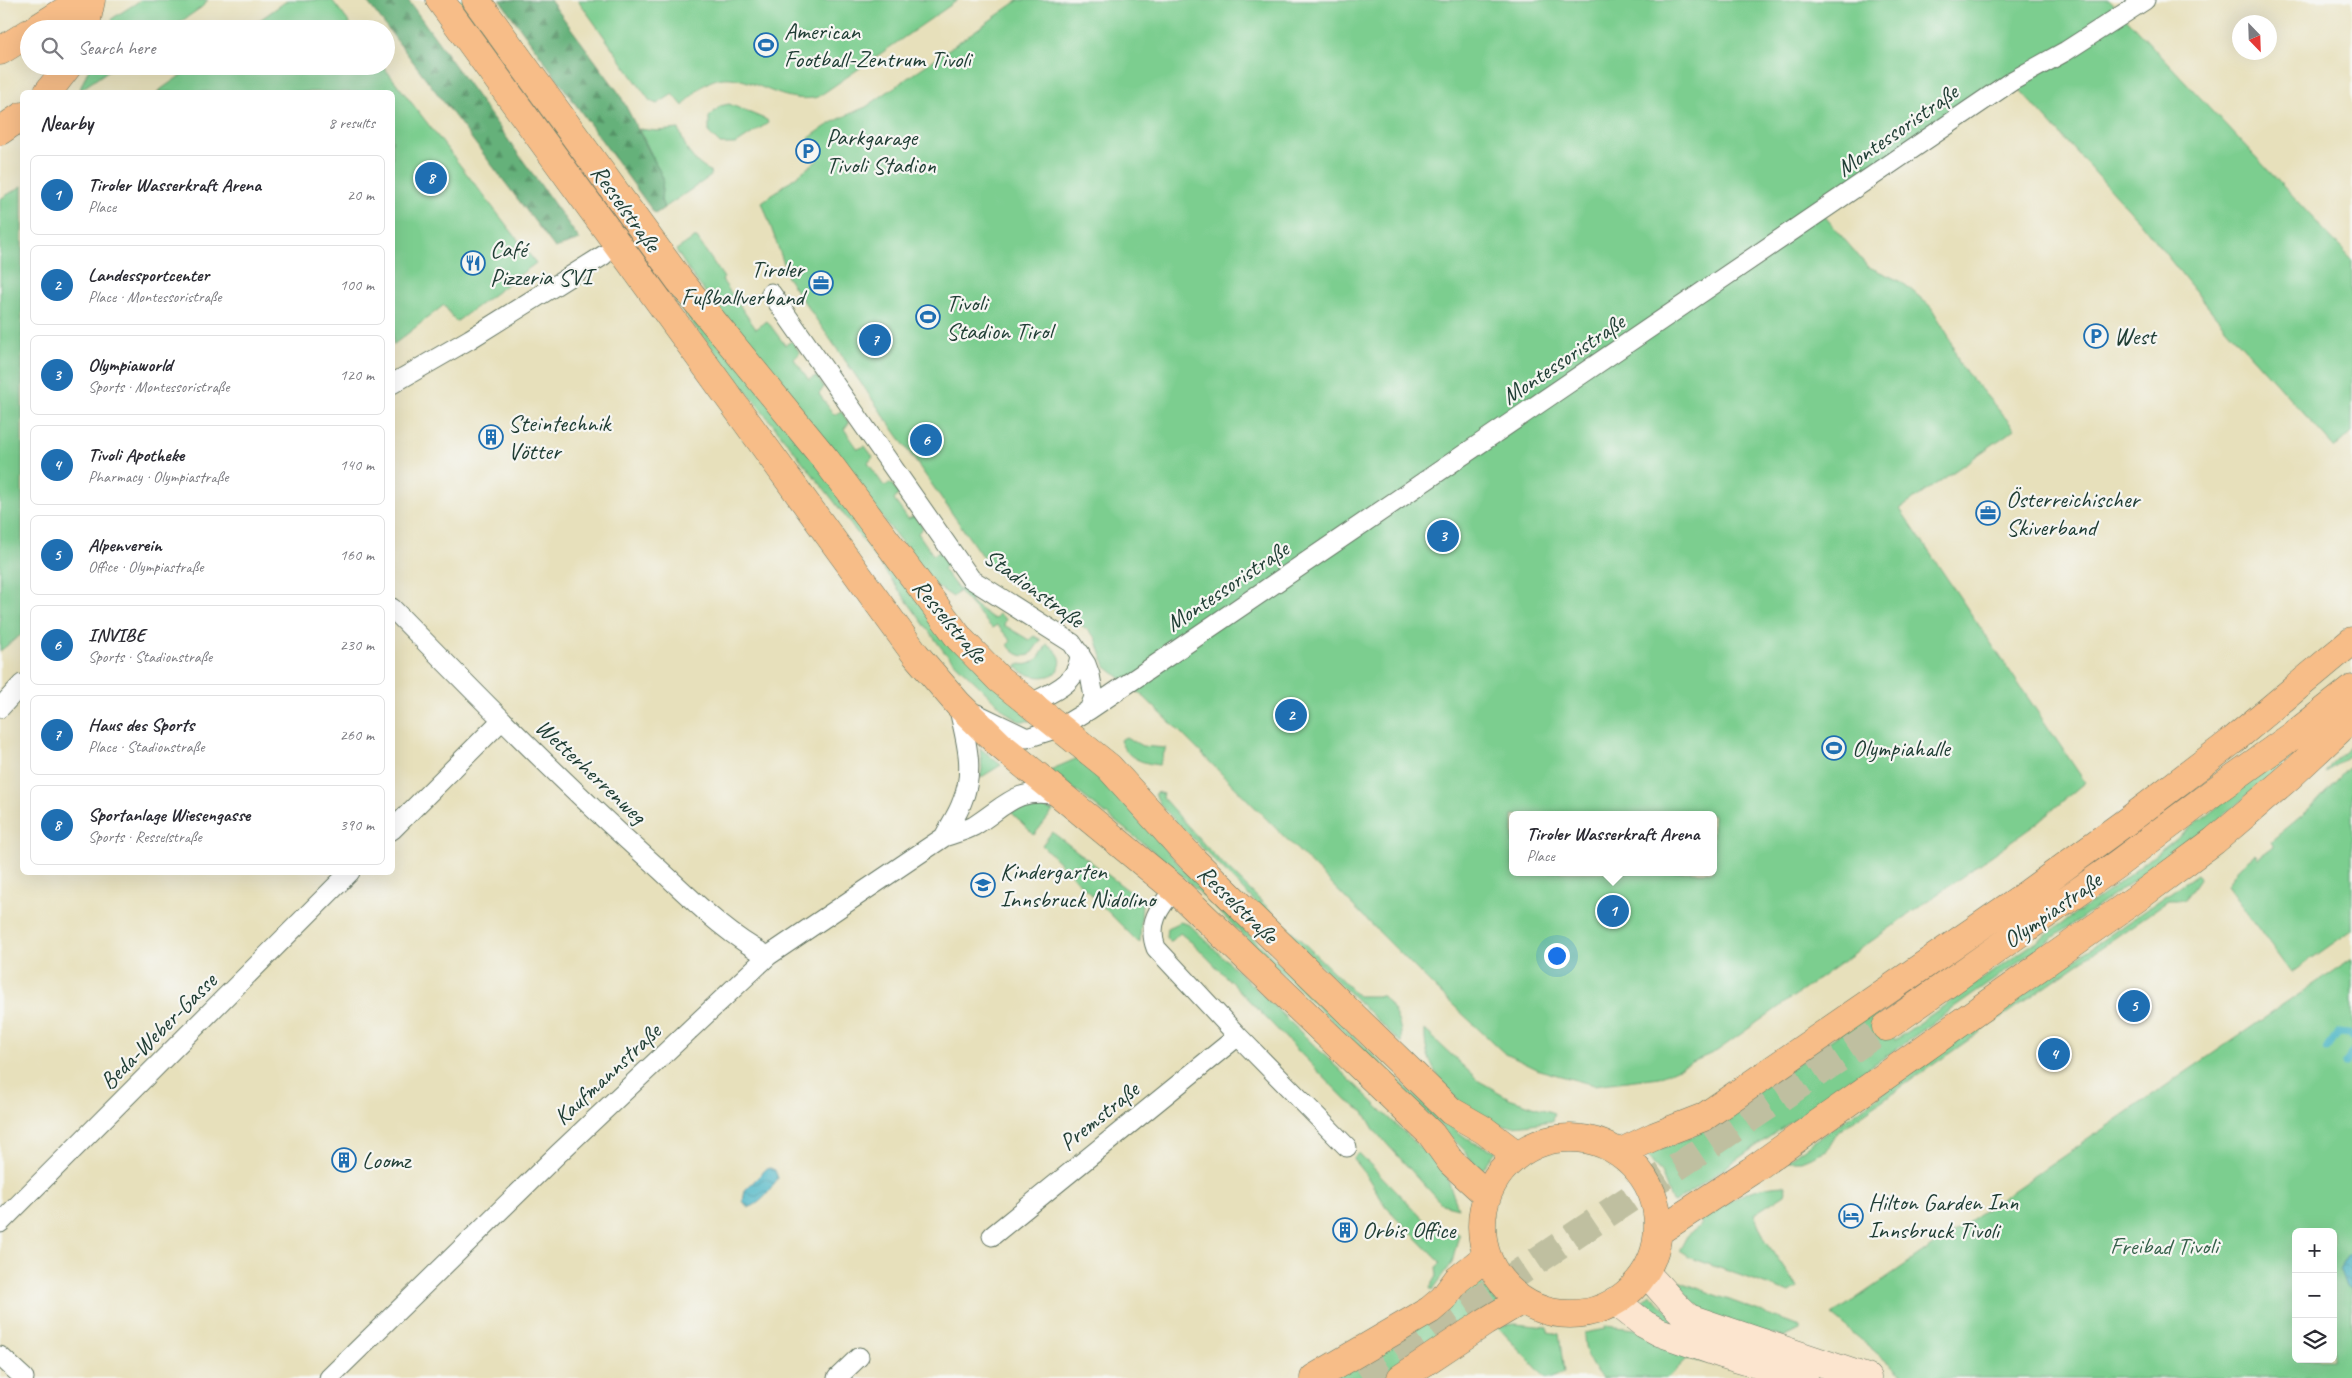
<!DOCTYPE html>
<meta charset="utf-8">
<style>
:root{--surface:#fff;--page:#f7f7f7;--text:#2b2b33;--muted:#7c7c81;--line:#e1e1e2;--accent:#1f6fb2}
body{margin:0;font-family:Caveat,sans-serif;background:var(--page);color:var(--text)}
.controls{position:absolute;right:15px;bottom:15px;display:grid;overflow:hidden;border-radius:8px;box-shadow:0 5px 20px #0002}
.controls button{width:45px;height:45px;display:grid;place-items:center;padding:0;border:0;border-bottom:1px solid var(--line);background:var(--surface);color:var(--text);font:25px sans-serif}
.compass{position:absolute;left:2232px;top:15px;width:45px;height:45px;border-radius:50%;background:var(--surface);box-shadow:0 5px 20px #0002;rotate:157deg}
.you{position:absolute;left:1556px;top:955px;width:18px;height:18px;margin:-12px;border:4px solid #fff;border-radius:50%;background:#1a73e8;box-shadow:0 0 0 8px #1a73e833}
.badge{display:grid;place-items:center;width:32px;height:32px;border-radius:50%;background:var(--accent);color:#fff;font-size:16px;font-weight:700}
.pin{position:absolute;translate:-50% -50%;border:2px solid #fff;box-shadow:0 1px 5px #0006}
.popup{position:absolute;left:1509px;top:811px;width:208px;height:65px;box-sizing:border-box;display:grid;place-content:center;border-radius:8px;background:var(--surface);filter:drop-shadow(0 1px 4px #0005);font-size:16px;white-space:nowrap;color:var(--muted)}
.popup b{font-size:19px;color:var(--text)}
.popup::after{content:'';position:absolute;left:50%;top:100%;margin-left:-10px;border:10px solid transparent;border-top-color:var(--surface)}
.list{margin:0;padding:0;list-style:none}
h2{display:flex;justify-content:space-between;align-items:center;height:65px;margin:0;padding:0 20px;font-size:21px}
h2 small{font-size:16px;font-weight:400;color:var(--muted)}
.list li{display:grid;grid-template-columns:32px 1fr auto;gap:15px;align-items:center;box-sizing:border-box;height:80px;margin:0 10px 10px;padding:0 10px;border:1px solid var(--line);border-radius:8px}
.list b{display:block;font-size:19px;white-space:nowrap}
.list p{margin:0;font-size:16px;white-space:nowrap;color:var(--muted)}
.list em{font-size:16px;font-style:normal;color:var(--muted)}
.icon{flex:none;width:28px;height:28px;fill:none;stroke:currentColor;stroke-width:2;stroke-linecap:round;stroke-linejoin:round}
.map{position:relative;flex:none;width:2352px;height:1378px;overflow:hidden}
.search{position:absolute;background:var(--surface);box-shadow:0 5px 20px #0002;left:20px;top:20px;width:375px;height:55px;display:flex;align-items:center;gap:12px;box-sizing:border-box;padding:0 18px;border-radius:28px;color:var(--muted);font-size:19px}
.panel{position:absolute;background:var(--surface);box-shadow:0 5px 20px #0002;left:20px;top:90px;width:375px;height:785px;border-radius:8px}
.map>svg:first-child{display:block}
.green{fill:#7cce8f;stroke:#4e8662;fill-rule:evenodd}
.forest{fill:url(#forest-firs);stroke:#427757}
.water{fill:url(#water-waves);stroke:#34797c}
.lines{fill:none;stroke-linecap:round;stroke-linejoin:round}
.stream{stroke:#49b5c5;stroke-width:7}
.primary-tunnel{stroke:#bfbfa0;stroke-width:28;stroke-dasharray:28 14;stroke-linecap:butt}
.street-casing{stroke:#657663;stroke-width:21}
.secondary-casing{stroke:#657663;stroke-width:29}
.primary-casing{stroke:#657663;stroke-width:29}
.highway-casing{stroke:#657663;stroke-width:29}
.street{stroke:#fff;stroke-width:19}
.secondary{stroke:#fce5cf;stroke-width:28}
.primary{stroke:#f7bd88;stroke-width:28}
.highway{stroke:#f7bd88;stroke-width:28}
.labels{text-anchor:middle;stroke-width:4.5;stroke-linejoin:round;paint-order:stroke}
.poi-label{font-size:24px;fill:#1f3d34;stroke:#f6f6f2;text-anchor:start}
.street-label{font-size:24px;fill:#1f3d34;stroke:#f6f6f2}
.park-label{font-size:24px;fill:#36614b;stroke:#f6f6f2}
</style>
<div class="map">
<svg width="2352" height="1378" viewBox="0 0 2352 1378">
<defs>
<pattern id="forest-firs" width="22" height="20" patternUnits="userSpaceOnUse" patternTransform="scale(1.25)"><rect width="22" height="20" fill="#65b17a"/><path d="M5 1l3.5 6h-7zM16 11l3.5 6h-7z" fill="#539165"/></pattern>
<pattern id="water-waves" width="16" height="10" patternUnits="userSpaceOnUse" patternTransform="scale(1.25)"><rect width="16" height="10" fill="#49b5c5"/><path d="M0 5q4-4 8 0t8 0" fill="none" stroke="#3c94a1"/></pattern>
</defs>
<rect width="100%" height="100%" fill="#f6f6f2"/>
<filter id="ink" filterUnits="userSpaceOnUse"><feTurbulence type="fractalNoise" baseFrequency=".02" numOctaves="2"/><feDisplacementMap in="SourceGraphic" scale="10" xChannelSelector="R" yChannelSelector="G"/><feConvolveMatrix kernelMatrix="1 2 1 2 8 2 1 2 1" color-interpolation-filters="sRGB"/></filter>
<filter id="wash" filterUnits="userSpaceOnUse"><feTurbulence type="fractalNoise" baseFrequency=".0096" numOctaves="4" result="noise"/><feDisplacementMap in="SourceGraphic" scale="20" xChannelSelector="R" yChannelSelector="G"/><feGaussianBlur stdDeviation="1.12" result="paint"/><feColorMatrix in="noise" values="0 0 0 0 0 0 0 0 0 0 0 0 0 0 0 0 0 1.4 0 .05"/><feComposite in="paint" operator="in"/></filter>
<g filter="url(#wash)">
<rect width="100%" height="100%" fill="#e7e0bb"/>
<!-- green -->
<path class="green" d="M 141,0 L 208,0 L 202,7 L 170,29 L 108,29 L 113,18 Z
M 288,0 L 332,0 L 354,29 L 247,29 Z
M 457,0 L 464,0 L 1030,721 L 1019,721 L 1007,713 L 945,653 L 833,500 L 684,313 Z
M 578,0 L 958,0 L 818,97 C 772,108 737,56 699,89 C 693,94 688,100 683,106 L 673,94 L 657,104 L 650,101 Z
M 1019,0 L 2109,0 L 2352,260 L 2352,432 L 2335,448 L 2217,318 L 2139,221 L 2012,81 L 1822,213 L 1867,266 L 1902,282 L 1931,307 L 1948,335 L 1960,365 L 2015,429 L 1900,509 L 2085,782 L 2036,824 L 1717,1051 L 1659,1077 L 1594,1085 L 1539,1070 L 1504,1053 L 1435,988 L 1173,725 L 1144,697 L 1105,666 L 1096,638 L 1087,629 L 991,569 L 786,276 L 788,275 L 762,202 L 818,160 L 808,139 C 827,124 844,116 866,107 ZM 1513,815 L 1713,815 L 1713,872 L 1513,872 Z
M 90,66 L 115,66 L 79,91 Z
M 194,66 L 383,66 L 536,263 L 456,322 L 444,305 L 393,345 L 392,92 L 157,92 Z
M 729,104 L 767,120 L 768,123 L 736,144 L 720,144 L 709,133 L 709,117 L 720,106 Z
M 639,129 L 657,131 L 679,129 C 685,148 692,162 710,171 L 711,176 L 664,208 L 661,200 L 663,178 Z
M 22,186 L 22,634 L 0,651 L 0,199 Z
M 694,238 L 697,238 L 724,278 L 722,280 L 756,329 L 767,321 L 785,345 L 792,341 L 800,353 L 794,359 L 809,380 L 816,376 L 824,387 L 819,394 L 834,415 L 841,411 L 849,423 L 844,429 L 858,449 L 865,446 L 873,457 L 868,463 L 884,486 L 891,483 L 899,494 L 894,500 L 908,519 L 915,516 L 923,528 L 918,533 L 933,555 L 940,552 L 948,563 L 943,569 L 959,590 L 965,587 L 973,596 L 970,602 L 994,619 L 999,614 L 1006,619 L 1004,625 L 1029,640 L 1034,636 L 1041,640 L 1030,655 C 1019,658 1014,652 1007,645 L 1011,641 L 997,625 L 992,628 L 959,591 L 953,597 L 935,585 L 691,274 L 676,250 Z
M 1047,644 C 1059,652 1067,662 1054,674 C 1041,680 1027,676 1016,667 L 1020,664 C 1035,667 1041,655 1047,644 Z
M 2345,714 L 2207,829 L 1899,1047 L 1674,1203 L 1672,1202 L 1661,1173 L 1648,1156 L 1650,1153 L 1694,1136 L 1874,1010 L 1895,1040 L 2107,892 L 2260,774 Z
M 1126,737 L 1142,746 L 1166,748 L 1159,765 C 1142,763 1126,758 1120,740 Z
M 2352,745 L 2352,753 L 2325,773 L 2333,762 Z
M 980,748 L 1001,765 L 980,778 L 982,769 Z
M 1078,758 L 1127,806 L 1191,878 L 1435,1115 L 1472,1142 L 1496,1151 L 1482,1170 L 1480,1172 L 1464,1150 L 1435,1121 L 1173,867 L 1050,770 Z
M 2352,764 L 2352,930 L 2291,973 L 2227,886 L 2240,866 L 2255,854 L 2258,858 L 2274,846 L 2271,841 L 2311,808 Z
M 1156,792 L 1163,794 L 1162,797 L 1212,853 L 1358,996 L 1383,996 C 1394,1009 1403,1025 1401,1043 L 1259,906 L 1161,806 L 1155,794 Z
M 1025,806 L 1036,806 L 1053,811 L 1034,835 L 1011,812 Z
M 1052,832 L 1142,901 L 1140,942 L 1138,942 L 1042,845 Z
M 2197,874 L 2200,877 L 2184,900 L 2169,900 L 1857,1118 L 1838,1132 L 1827,1150 L 1801,1161 L 1786,1161 Z
M 1180,922 L 1190,925 L 1445,1172 L 1458,1208 L 1442,1204 L 1375,1131 L 1364,1112 L 1347,1101 L 1196,946 L 1180,933 L 1170,943 L 1166,937 L 1167,928 Z
M 2352,958 L 2352,1378 L 1906,1378 L 1832,1315 ZM 2296,1232 L 2333,1232 L 2333,1359 L 2296,1359 Z
M 1425,1030 L 1479,1081 L 1509,1098 L 1554,1113 L 1552,1121 C 1533,1123 1509,1130 1491,1122 C 1457,1107 1422,1069 1425,1030 Z
M 1358,1152 L 1425,1221 L 1438,1230 L 1459,1234 L 1452,1263 L 1432,1291 L 1430,1288 L 1437,1276 L 1436,1267 L 1441,1263 L 1387,1208 L 1368,1178 L 1353,1159 Z
M 1784,1185 L 1786,1190 L 1785,1194 L 1754,1214 L 1765,1240 L 1798,1288 L 1790,1293 L 1688,1257 L 1679,1251 L 1687,1236 L 1702,1224 L 1699,1220 C 1727,1202 1750,1186 1784,1185 Z
M 1673,1279 L 1794,1324 L 1800,1326 L 1800,1330 L 1784,1337 L 1709,1319 L 1676,1288 Z
M 1476,1280 C 1482,1283 1492,1298 1499,1304 L 1389,1378 L 1334,1378 L 1457,1302 Z
M 1650,1294 L 1690,1333 L 1637,1306 Z
M 1515,1324 L 1548,1327 L 1548,1332 L 1559,1334 L 1564,1373 L 1553,1378 L 1546,1378 L 1497,1326 Z
M 1605,1326 L 1635,1329 L 1725,1366 L 1687,1359 L 1668,1378 L 1602,1378 C 1589,1365 1584,1351 1584,1333 L 1605,1329 Z"/>
<!-- forest -->
<path class="forest" d="M 366,0 L 408,0 L 580,240 L 555,248 Z
M 500,0 L 550,0 L 619,93 L 663,178 L 661,200 L 664,208 L 655,214 Z"/>
<!-- water -->
<path class="water" d="M 770,1168 L 775,1170 L 778,1178 C 770,1190 763,1203 748,1208 L 743,1201 L 745,1190 L 766,1169 Z
M 2352,1252 L 2352,1289 L 2346,1287 L 2340,1271 L 2347,1255 Z"/>
<g class="lines">
<!-- stream -->
<path class="stream" d="M 2328,1048 L 2339,1032 L 2349,1033 L 2352,1037
M 2346,1064 L 2352,1052"/>
</g>
</g>
<g filter="url(#ink)">
<g class="lines">
<!-- primary-tunnel -->
<path class="primary-tunnel" d="M 1362,1378 L 1886,1027"/>
<!-- street casing -->
<g class="street-casing">
<path id="street" d="M 771,293 L 971,579 L 1072,643 L 1086,664 L 1090,675 L 1094,697 L 1089,710 L 1061,727 L 1027,738 L 977,714
M 392,384 L 470,339 L 604,255
M 392,608 C 478,696 564,784 656,866 C 691,898 725,934 768,956
M 1029,704 C 1053,692 1079,684 1080,653
M 0,708 L 22,684
M 1089,710 L 2012,81 L 2066,51 L 2145,0
M 392,830 L 501,721
M 944,837 C 950,825 958,814 962,802 C 976,769 965,738 958,705
M 1175,889 C 1159,907 1147,924 1156,948 L 1238,1036 L 1347,1147
M 0,1223 L 350,872
M 992,1236 L 1238,1036
M 0,1356 L 24,1378
M 329,1378 L 558,1154 L 768,956 L 944,837 C 954,833 965,831 974,826 C 1007,805 1016,787 1058,795
M 837,1378 L 859,1357"/>
</g>
<!-- secondary casing -->
<g class="secondary-casing">
<path id="secondary" d="M 1645,1273 C 1661,1287 1672,1305 1689,1318 L 1867,1378
M 1615,1301 L 1644,1324 L 1659,1332 L 1722,1354 L 1804,1378"/>
</g>
<!-- primary casing -->
<g class="primary-casing">
<path id="primary" d="M 440,0 L 916,655 L 958,704 L 1000,745 L 1175,889 L 1431,1134 L 1451,1162 L 1487,1195
M 476,0 L 680,281 L 826,460 L 960,639 L 999,679 L 1109,767 L 1193,860 L 1451,1111 L 1484,1130 L 1517,1155
M 1886,1027 L 2116,865 L 2215,791 L 2295,734 L 2352,689
M1482 1226a88 88 0 1 1 176 0a88 88 0 1 1-176 0Z
M 1621,1152 L 1655,1136 L 1704,1117 L 2027,894 L 2134,816 L 2231,742 L 2352,641
M 1659,1231 L 1751,1171 L 2137,898 L 2214,841 L 2290,776 L 2352,718
M 1314,1378 L 1430,1310 L 1443,1299 L 1457,1280 L 1487,1256
M 1401,1378 L 1485,1322 L 1522,1300"/>
</g>
<!-- highway casing -->
<g class="highway-casing">
<path id="highway" d="M 36,29 L 82,0
M 85,29 L 91,0
M 0,51 L 29,33
M 48,92 L 68,66
M 0,131 L 22,116"/>
</g>
<!-- street -->
<use href="#street" class="street"/>
<!-- secondary -->
<use href="#secondary" class="secondary"/>
<!-- primary -->
<use href="#primary" class="primary"/>
<!-- highway -->
<use href="#highway" class="highway"/>
</g>
</g>
<!-- icons -->
<defs>
<g id="stadium-ring" transform="scale(1.25)"><circle r="9.5" fill="#f6f6f2" stroke="#1f6fb2" stroke-width="1.5"/><path d="M0-5a6.5 5 0 1 0 0 10a6.5 5 0 1 0 0-10ZM-3.5-1.8h7v3.6h-7Z" fill="#1f6fb2"/></g>
<g id="parking-ring" transform="scale(1.25)"><circle r="9.5" fill="#f6f6f2" stroke="#1f6fb2" stroke-width="1.5"/><path d="M-3.5-5.5H1a3.5 3.5 0 0 1 0 7H-1V5.5H-3.5ZM-1-3.4V-.6H.8a1.4 1.4 0 0 0 0-2.8Z" fill="#1f6fb2"/></g>
<g id="restaurant-ring" transform="scale(1.25)"><circle r="9.5" fill="#f6f6f2" stroke="#1f6fb2" stroke-width="1.5"/><path d="M-5-6h1v4h1v-4h1v4h1v-4h1v5L-1.5 .5V6h-2V.5L-5-1ZM5-6V6H3V1.5H1.5Q1.5-4 5-6Z" fill="#1f6fb2"/></g>
<g id="office-ring" transform="scale(1.25)"><circle r="9.5" fill="#f6f6f2" stroke="#1f6fb2" stroke-width="1.5"/><path d="M-6-3h4V-5.5h4V-3h4V5H-6ZM-1-4.5V-3h2v-1.5ZM-6 0V1H6V0Z" fill="#1f6fb2"/></g>
<g id="building-ring" transform="scale(1.25)"><circle r="9.5" fill="#f6f6f2" stroke="#1f6fb2" stroke-width="1.5"/><path d="M-4-6H4V6H1V3H-1V6H-4ZM-2.5-4.3h1.7v1.8h-1.7ZM.8-4.3h1.7v1.8H.8ZM-2.5-1h1.7V.8h-1.7ZM.8-1h1.7V.8H.8Z" fill="#1f6fb2"/></g>
<g id="school-ring" transform="scale(1.25)"><circle r="9.5" fill="#f6f6f2" stroke="#1f6fb2" stroke-width="1.5"/><path d="M0-5L7-2L0 1L-7-2ZM-4 1L0 2.5L4 1V4Q0 6-4 4Z" fill="#1f6fb2"/></g>
<g id="hotel-ring" transform="scale(1.25)"><circle r="9.5" fill="#f6f6f2" stroke="#1f6fb2" stroke-width="1.5"/><path d="M-6-4.5h1.5V1H6V5H4.5V3h-9V5H-6ZM-4 0a1.8 1.8 0 1 1 3.6 0ZM.5 0V-2.5h3Q6-2.5 6 0Z" fill="#1f6fb2"/></g>
</defs>
<g fill-rule="evenodd">
<use href="#stadium-ring" x="766" y="45"/>
<use href="#parking-ring" x="808" y="151"/>
<use href="#restaurant-ring" x="473" y="263"/>
<use href="#office-ring" x="821" y="283"/>
<use href="#stadium-ring" x="928" y="317"/>
<use href="#parking-ring" x="2096" y="336"/>
<use href="#building-ring" x="491" y="437"/>
<use href="#office-ring" x="1988" y="513"/>
<use href="#stadium-ring" x="1834" y="748"/>
<use href="#school-ring" x="983" y="885"/>
<use href="#building-ring" x="344" y="1160"/>
<use href="#hotel-ring" x="1851" y="1216"/>
<use href="#building-ring" x="1345" y="1230"/>
</g>
<g class="labels">
<!-- poi labels -->
<g class="poi-label">
<text x="784" y="39">American<tspan x="784" dy="28">Football-Zentrum Tivoli</tspan></text>
<text x="826" y="145">Parkgarage<tspan x="826" dy="28">Tivoli Stadion</tspan></text>
<text x="490" y="257">Café<tspan x="490" dy="28">Pizzeria SVI</tspan></text>
<text x="804" y="277" text-anchor="end">Tiroler<tspan x="804" dy="28">Fußballverband</tspan></text>
<text x="946" y="311">Tivoli<tspan x="946" dy="28">Stadion Tirol</tspan></text>
<text x="2114" y="344">West</text>
<text x="508" y="431">Steintechnik<tspan x="508" dy="28">Vötter</tspan></text>
<text x="2006" y="507">Österreichischer<tspan x="2006" dy="28">Skiverband</tspan></text>
<text x="1852" y="756">Olympiahalle</text>
<text x="1000" y="879">Kindergarten<tspan x="1000" dy="28">Innsbruck Nidolino</tspan></text>
<text x="362" y="1168">Loomz</text>
<text x="1868" y="1210">Hilton Garden Inn<tspan x="1868" dy="28">Innsbruck Tivoli</tspan></text>
<text x="1362" y="1238">Orbis Office</text>
</g>
<!-- street labels -->
<g class="street-label">
<text transform="translate(1897 130) rotate(-35)" y="8">Montessoristraße</text>
<text transform="translate(626 208) rotate(54)" y="8">Resselstraße</text>
<text transform="translate(1563 359) rotate(-34)" y="8">Montessoristraße</text>
<text transform="translate(1227 586) rotate(-34)" y="8">Montessoristraße</text>
<text transform="translate(1034 588) rotate(36)" y="8">Stadionstraße</text>
<text transform="translate(950 621) rotate(50)" y="8">Resselstraße</text>
<text transform="translate(591 771) rotate(43)" y="8">Wetterherrenweg</text>
<text transform="translate(1238 904) rotate(44)" y="8">Resselstraße</text>
<text transform="translate(2052 910) rotate(-35)" y="8">Olympiastraße</text>
<text transform="translate(158 1031) rotate(-45)" y="8">Beda-Weber-Gasse</text>
<text transform="translate(607 1074) rotate(-43)" y="8">Kaufmannstraße</text>
<text transform="translate(1099 1116) rotate(-39)" y="8">Premstraße</text>
</g>
<!-- park labels -->
<g class="park-label">
<text x="2164" y="1254">Freibad Tivoli</text>
</g>
</g>
</svg>
<div class="controls">
<button>+</button>
<button>−</button>
<button><svg class="icon" aria-label="layers" viewBox="0 0 24 24"><path d="M12 4l9 5-9 5-9-5zM3 14l9 5 9-5"/></svg></button>
</div>
<svg class="compass" viewBox="-18 -18 36 36"><path d="M0-13l5 13h-10z" fill="#e53935"/><path d="M0 13l5-13h-10z" fill="#7c7c81"/></svg>
<div class="you"></div>
<div class="pin badge" style="left:1613px;top:911px">1</div>
<div class="popup"><b>Tiroler Wasserkraft Arena</b>Place</div>
<div class="pin badge" style="left:1291px;top:715px">2</div>
<div class="pin badge" style="left:1443px;top:536px">3</div>
<div class="pin badge" style="left:2054px;top:1054px">4</div>
<div class="pin badge" style="left:2134px;top:1006px">5</div>
<div class="pin badge" style="left:926px;top:440px">6</div>
<div class="pin badge" style="left:875px;top:340px">7</div>
<div class="pin badge" style="left:431px;top:178px">8</div>
<div class="search"><svg class="icon" aria-label="search" viewBox="0 0 24 24"><circle cx="10" cy="10" r="6"/><path d="M15 15l6 6"/></svg>Search here</div>
<section class="panel">
<h2>Nearby<small>8 results</small></h2>
<ul class="list">
<li><span class="badge">1</span><div><b>Tiroler Wasserkraft Arena</b><p>Place</p></div><em>20 m</em></li>
<li><span class="badge">2</span><div><b>Landessportcenter</b><p>Place · Montessoristraße</p></div><em>100 m</em></li>
<li><span class="badge">3</span><div><b>Olympiaworld</b><p>Sports · Montessoristraße</p></div><em>120 m</em></li>
<li><span class="badge">4</span><div><b>Tivoli Apotheke</b><p>Pharmacy · Olympiastraße</p></div><em>140 m</em></li>
<li><span class="badge">5</span><div><b>Alpenverein</b><p>Office · Olympiastraße</p></div><em>160 m</em></li>
<li><span class="badge">6</span><div><b>INVIBE</b><p>Sports · Stadionstraße</p></div><em>230 m</em></li>
<li><span class="badge">7</span><div><b>Haus des Sports</b><p>Place · Stadionstraße</p></div><em>260 m</em></li>
<li><span class="badge">8</span><div><b>Sportanlage Wiesengasse</b><p>Sports · Resselstraße</p></div><em>390 m</em></li>
</ul>
</section>
</div>
